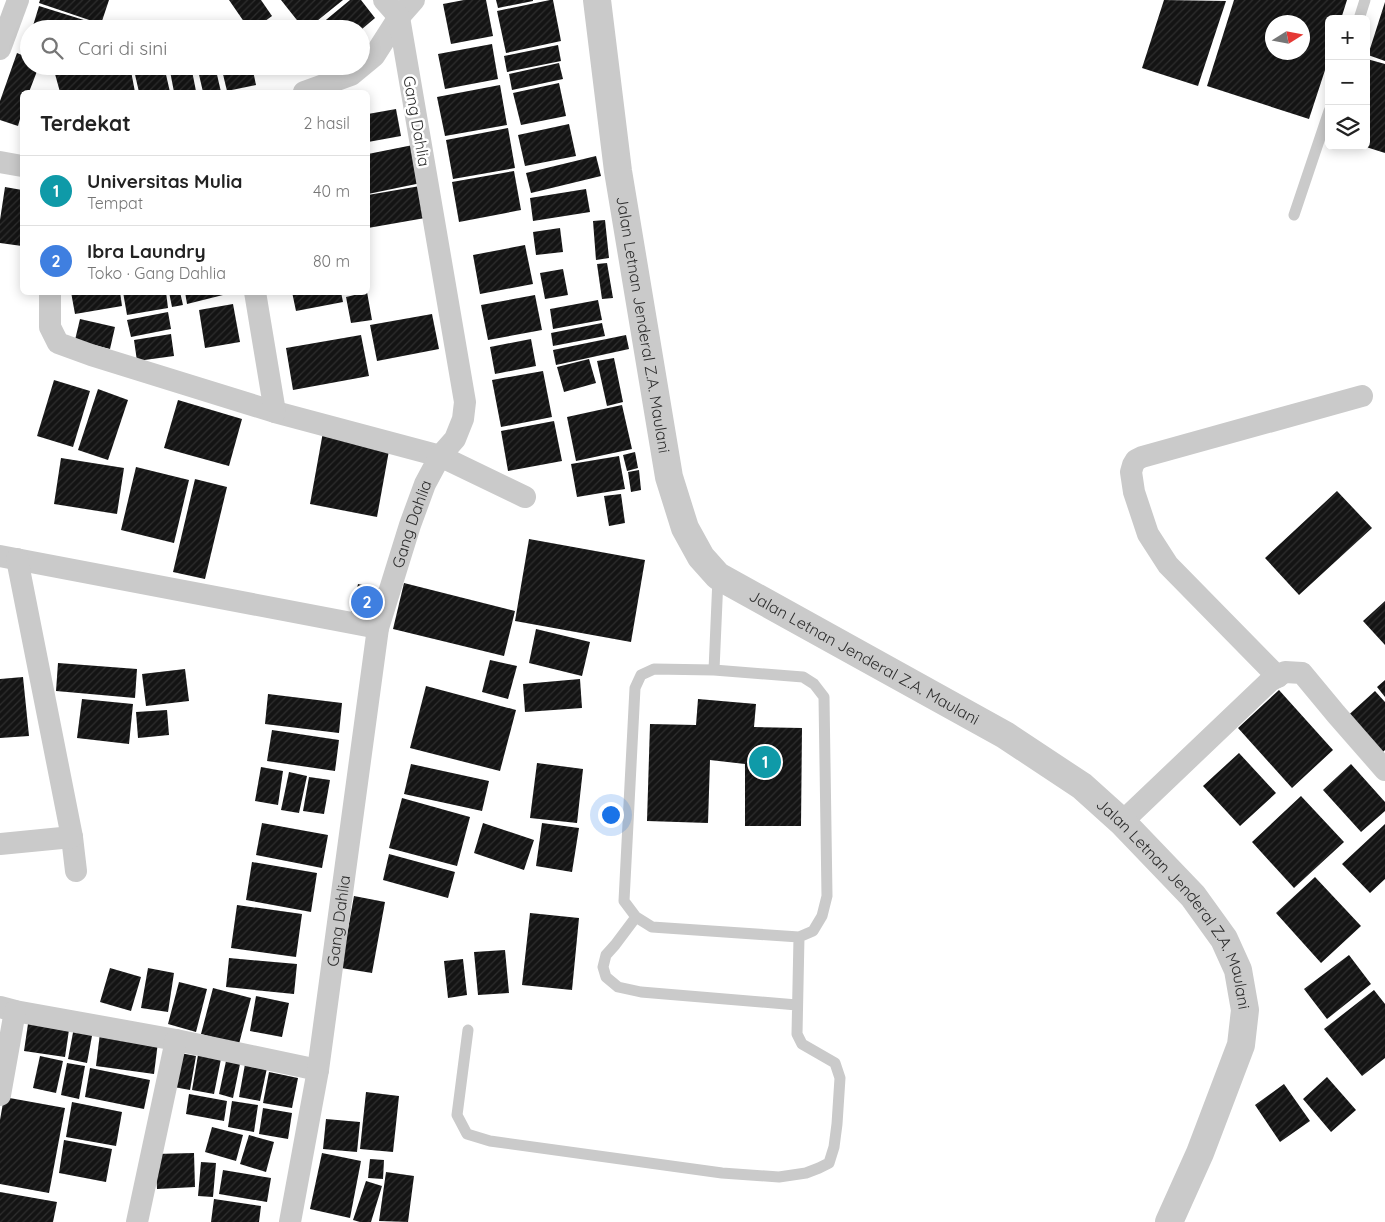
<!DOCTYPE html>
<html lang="id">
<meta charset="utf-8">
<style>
:root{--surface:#fff;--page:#f2f2f2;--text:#222;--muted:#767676;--line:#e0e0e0;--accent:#1a73e8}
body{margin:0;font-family:Quicksand,sans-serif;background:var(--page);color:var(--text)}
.controls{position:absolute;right:15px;top:15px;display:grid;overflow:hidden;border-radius:8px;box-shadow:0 2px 12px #0003}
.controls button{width:45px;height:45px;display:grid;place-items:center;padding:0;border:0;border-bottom:1px solid var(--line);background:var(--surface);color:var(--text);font:25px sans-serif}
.compass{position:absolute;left:1265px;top:15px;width:45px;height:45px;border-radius:50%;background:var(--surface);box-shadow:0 2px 12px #0003;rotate:79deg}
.you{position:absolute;left:610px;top:814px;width:18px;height:18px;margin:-12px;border:4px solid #fff;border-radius:50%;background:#1a73e8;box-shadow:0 0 0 8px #1a73e833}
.badge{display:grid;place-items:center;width:32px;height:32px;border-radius:50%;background:var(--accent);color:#fff;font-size:16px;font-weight:700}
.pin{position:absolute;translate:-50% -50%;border:2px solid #fff;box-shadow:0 1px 5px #0006}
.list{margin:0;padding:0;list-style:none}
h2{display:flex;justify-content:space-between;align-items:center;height:65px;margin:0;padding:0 20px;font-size:21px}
h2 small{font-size:16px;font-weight:400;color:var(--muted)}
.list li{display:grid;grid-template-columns:32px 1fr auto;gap:15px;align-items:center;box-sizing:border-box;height:70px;padding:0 20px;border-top:1px solid var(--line)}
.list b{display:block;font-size:19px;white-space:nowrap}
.list p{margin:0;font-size:16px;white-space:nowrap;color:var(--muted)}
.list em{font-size:16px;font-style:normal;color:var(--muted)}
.icon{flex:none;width:28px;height:28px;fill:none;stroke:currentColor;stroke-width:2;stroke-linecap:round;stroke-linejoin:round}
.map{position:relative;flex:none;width:1385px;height:1222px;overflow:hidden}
.search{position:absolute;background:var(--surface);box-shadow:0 2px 12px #0003;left:20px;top:20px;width:350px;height:55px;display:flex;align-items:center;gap:12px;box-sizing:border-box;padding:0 18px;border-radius:28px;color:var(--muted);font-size:19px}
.panel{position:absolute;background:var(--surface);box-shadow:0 2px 12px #0003;left:20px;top:90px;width:350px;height:205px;border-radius:8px}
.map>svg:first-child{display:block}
.building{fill:url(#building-hatch);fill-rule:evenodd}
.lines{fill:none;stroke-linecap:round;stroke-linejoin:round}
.service{stroke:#cacaca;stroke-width:11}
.minor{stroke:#cacaca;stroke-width:22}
.tertiary{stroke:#cacaca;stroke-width:28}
.labels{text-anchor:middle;stroke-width:5;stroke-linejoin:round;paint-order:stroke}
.street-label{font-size:16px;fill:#2d2d2d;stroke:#fff}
</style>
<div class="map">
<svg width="1385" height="1222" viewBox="0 0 1385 1222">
<defs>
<pattern id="building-hatch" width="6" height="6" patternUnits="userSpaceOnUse" patternTransform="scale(1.25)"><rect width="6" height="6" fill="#141414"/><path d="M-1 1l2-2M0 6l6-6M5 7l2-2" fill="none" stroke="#2e2e2e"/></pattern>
</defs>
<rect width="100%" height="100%" fill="#fff"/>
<!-- building -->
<path class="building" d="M 40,0 L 109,0 L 101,24 L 39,3 Z
M 229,0 L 261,0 L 272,16 L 254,29 L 249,29 Z
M 281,0 L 343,0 L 307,29 L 304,29 Z
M 350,0 L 361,0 L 375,18 L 362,29 L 315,29 Z
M 464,0 L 486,0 L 493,36 L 451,44 L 443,4 Z
M 496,0 L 533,0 L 533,1 L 498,8 Z
M 550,0 L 553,0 L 561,41 L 506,53 L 497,11 Z
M 1164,0 L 1226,1 L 1198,86 L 1142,68 Z
M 1234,0 L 1347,0 L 1341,19 L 1329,19 L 1329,58 L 1309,119 L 1207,86 ZM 1272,22 L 1302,22 L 1302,52 L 1272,52 Z
M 1385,2 L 1385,61 L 1368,55 Z
M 39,6 L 87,21 L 85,29 L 32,29 Z
M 492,44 L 498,79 L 445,89 L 438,54 Z
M 558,45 L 561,61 L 507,72 L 504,56 Z
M 17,53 L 29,58 L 29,66 L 39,66 L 29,92 L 22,92 L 22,112 L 18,126 L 0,120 L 0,101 Z
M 1367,59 L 1385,64 L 1385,153 L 1366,147 L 1366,63 Z
M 559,63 L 563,79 L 512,90 L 509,74 Z
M 89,66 L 130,66 L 135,92 L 60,92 L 55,74 Z
M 133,66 L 164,66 L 170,92 L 139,92 Z
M 169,66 L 191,66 L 196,91 L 186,92 L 174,92 Z
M 197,66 L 215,66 L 221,92 L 203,92 Z
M 221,66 L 252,66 L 256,85 L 227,91 Z
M 559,83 L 566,116 L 521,125 L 513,93 Z
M 500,85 L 507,125 L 445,136 L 437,97 Z
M 396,109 L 401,136 L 368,142 L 368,114 Z
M 569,124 L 576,156 L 525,166 L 518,135 Z
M 508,128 L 515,168 L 453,179 L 446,140 Z
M 413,145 L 421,183 L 368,194 L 368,154 Z
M 596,156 L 601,176 L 531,193 L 526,173 Z
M 514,171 L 521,210 L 459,222 L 452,182 Z
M 420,186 L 425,218 L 368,228 L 368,195 Z
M 5,187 L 22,190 L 22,246 L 0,243 L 0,220 Z
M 586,189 L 590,212 L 533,221 L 530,198 Z
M 605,220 L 609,258 L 596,260 L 593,221 Z
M 560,228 L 563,252 L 536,255 L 533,232 Z
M 525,245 L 533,284 L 480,294 L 473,255 Z
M 607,263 L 613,298 L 602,299 L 597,264 Z
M 563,269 L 568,295 L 545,299 L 540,273 Z
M 71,292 L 120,292 L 122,306 L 75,314 Z
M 123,292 L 166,292 L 168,308 L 127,315 Z
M 169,292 L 180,292 L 183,305 L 172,307 Z
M 185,292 L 226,292 L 227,294 L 187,304 Z
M 292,292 L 341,292 L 343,302 L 296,311 Z
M 367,292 L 372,320 L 351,323 L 346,297 Z
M 535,295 L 542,330 L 488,340 L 481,305 Z
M 598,300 L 602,320 L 553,329 L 550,309 Z
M 233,304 L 240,342 L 205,348 L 199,310 Z
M 168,312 L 171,329 L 131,337 L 127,320 Z
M 432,314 L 439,349 L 377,361 L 370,325 Z
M 80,319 L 115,327 L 110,349 L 75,340 Z
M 602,323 L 605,336 L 553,346 L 551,333 Z
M 171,334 L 174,356 L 137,361 L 134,340 Z
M 361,335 L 369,376 L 293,390 L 286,348 Z
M 626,335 L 629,349 L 556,365 L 553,350 Z
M 531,339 L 536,366 L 495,374 L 490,347 Z
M 614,358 L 623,402 L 607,406 L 597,361 Z
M 589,359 L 596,383 L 564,392 L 557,367 Z
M 543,371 L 552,417 L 501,427 L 492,380 Z
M 54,380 L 90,391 L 73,447 L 37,436 Z
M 98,389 L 128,400 L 108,460 L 78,450 Z
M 178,400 L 242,419 L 229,466 L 164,448 Z
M 622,405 L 632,449 L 576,461 L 567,417 Z
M 554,421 L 562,461 L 508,471 L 501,431 Z
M 323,432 L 390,445 L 377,517 L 310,504 Z
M 635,452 L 638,468 L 627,471 L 623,455 Z
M 619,456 L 625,489 L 577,497 L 571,464 Z
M 61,458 L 124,468 L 117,514 L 54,504 Z
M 136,467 L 189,480 L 174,543 L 121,530 Z
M 639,470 L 641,490 L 631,492 L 628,472 Z
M 195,479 L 227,487 L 205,579 L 173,572 Z
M 1337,491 L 1372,528 L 1299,595 L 1265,558 Z
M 621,494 L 625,523 L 609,526 L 604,496 Z
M 529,539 L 645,560 L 631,642 L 515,621 Z
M 404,583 L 515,611 L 504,656 L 393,629 Z
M 358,584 L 381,589 L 376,619 L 351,614 Z
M 1385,601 L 1385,645 L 1363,621 Z
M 536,629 L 590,642 L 582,676 L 529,663 Z
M 490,660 L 517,666 L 508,699 L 482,692 Z
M 58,663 L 137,669 L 135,698 L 56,691 Z
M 185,669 L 189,701 L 146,706 L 142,674 Z
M 23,677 L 29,736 L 0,738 L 0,679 Z
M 580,679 L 582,708 L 525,712 L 523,684 Z
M 1385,680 L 1385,697 L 1377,687 Z
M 426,686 L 516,710 L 500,771 L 410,748 Z
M 1279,690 L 1333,750 L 1292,788 L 1238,728 Z
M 1375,691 L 1385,702 L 1385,750 L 1377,757 L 1343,720 Z
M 268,694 L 342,703 L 339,733 L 265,724 Z
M 82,699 L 133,704 L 129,744 L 77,738 Z
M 698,699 L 756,704 L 754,727 L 802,728 L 801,826 L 745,826 L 745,764 L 710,760 L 708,823 L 647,821 L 650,724 L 696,725 Z
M 167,710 L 169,735 L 138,738 L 136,712 Z
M 272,730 L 339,740 L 335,771 L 267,761 Z
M 1239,753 L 1276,793 L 1240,826 L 1203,786 Z
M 537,763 L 583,769 L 577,823 L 530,818 Z
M 411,764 L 489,781 L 482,811 L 404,794 Z
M 1351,764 L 1385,802 L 1385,811 L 1361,832 L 1323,790 Z
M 261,767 L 283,771 L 278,805 L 255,801 Z
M 289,772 L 307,776 L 299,813 L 281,810 Z
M 309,777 L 330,780 L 324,814 L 303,811 Z
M 1301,796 L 1344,842 L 1294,888 L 1252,842 Z
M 402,798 L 470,817 L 457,866 L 389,848 Z
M 262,823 L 328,835 L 322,868 L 256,855 Z
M 483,823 L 534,840 L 524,870 L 474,853 Z
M 542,823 L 579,828 L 572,872 L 536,866 Z
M 1385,824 L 1385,879 L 1370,893 L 1342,864 Z
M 389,854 L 455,872 L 448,898 L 383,880 Z
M 252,862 L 317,873 L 311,912 L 246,900 Z
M 1315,877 L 1361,926 L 1321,963 L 1276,913 Z
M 354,896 L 385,902 L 372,973 L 341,968 Z
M 237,905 L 302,914 L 296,957 L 231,948 Z
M 530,913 L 579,918 L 572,990 L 522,985 Z
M 505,950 L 509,993 L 478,995 L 474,952 Z
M 1349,955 L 1371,984 L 1327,1019 L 1304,989 Z
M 229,958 L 297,964 L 294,994 L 226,987 Z
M 463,959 L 467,995 L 448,998 L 444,961 Z
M 110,968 L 141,977 L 131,1011 L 100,1002 Z
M 148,968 L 174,973 L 168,1012 L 141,1008 Z
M 179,982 L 207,989 L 196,1032 L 168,1024 Z
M 213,988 L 251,998 L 239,1044 L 201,1034 Z
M 1374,990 L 1385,1004 L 1385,1058 L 1362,1076 L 1324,1029 Z
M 256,996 L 289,1003 L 282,1037 L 250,1031 Z
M 29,1017 L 70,1023 L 65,1057 L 24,1051 Z
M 75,1022 L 94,1025 L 87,1063 L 68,1059 Z
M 100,1033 L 158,1042 L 154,1074 L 96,1066 Z
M 180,1053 L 196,1056 L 190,1090 L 174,1087 Z
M 198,1055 L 221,1059 L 214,1094 L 192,1090 Z
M 40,1056 L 63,1061 L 56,1093 L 33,1088 Z
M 226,1061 L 240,1064 L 233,1098 L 219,1094 Z
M 67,1063 L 85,1066 L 79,1099 L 61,1095 Z
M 245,1064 L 267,1068 L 260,1101 L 239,1097 Z
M 90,1068 L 150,1080 L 144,1109 L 85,1097 Z
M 269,1072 L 298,1078 L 292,1108 L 263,1103 Z
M 1327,1077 L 1356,1110 L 1331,1132 L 1303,1099 Z
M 1284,1084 L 1310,1121 L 1280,1142 L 1255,1105 Z
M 366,1092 L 399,1096 L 393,1152 L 360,1149 Z
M 189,1094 L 227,1101 L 224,1121 L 186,1114 Z
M 4,1097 L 65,1108 L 49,1193 L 0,1184 L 0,1120 Z
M 232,1101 L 258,1105 L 254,1132 L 228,1127 Z
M 72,1102 L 122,1112 L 116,1146 L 66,1137 Z
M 263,1108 L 292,1113 L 288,1139 L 259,1134 Z
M 326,1119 L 360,1122 L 357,1152 L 323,1149 Z
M 212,1127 L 243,1135 L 236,1161 L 205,1152 Z
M 249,1135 L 274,1142 L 266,1172 L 240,1164 Z
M 64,1140 L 112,1149 L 106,1182 L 59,1173 Z
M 194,1153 L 195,1187 L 157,1189 L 155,1154 Z
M 322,1153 L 361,1161 L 350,1218 L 310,1209 Z
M 370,1159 L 384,1160 L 383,1179 L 368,1178 Z
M 201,1162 L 216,1163 L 213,1197 L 198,1196 Z
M 223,1170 L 271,1178 L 267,1202 L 219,1194 Z
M 386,1172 L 414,1176 L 408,1222 L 379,1221 Z
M 366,1181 L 382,1186 L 371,1222 L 360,1222 L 353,1220 Z
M 0,1192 L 57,1202 L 53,1222 L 0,1222 Z
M 214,1199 L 261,1206 L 259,1222 L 211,1222 Z"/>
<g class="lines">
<!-- service -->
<path class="service" d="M 1359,19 L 1365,0
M 1294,215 L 1329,111
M 654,669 L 714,670 L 803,677 L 814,684 L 824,697 L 827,896 L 822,916 L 813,931 L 799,937 L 652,927 L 636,917 L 624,901 L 635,688 L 641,675 Z
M 714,670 L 718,578
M 636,917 L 615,945 L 606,955 L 603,967 L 606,977 L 618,987 L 641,992 L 797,1005
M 468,1030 L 457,1115 L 467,1134 L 490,1141 L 722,1173 L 779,1177 L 806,1173 L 819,1168 L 829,1163 L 834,1147 L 837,1124 L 840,1078 L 835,1063 L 802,1044 L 797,1034 L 799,937"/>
<!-- minor -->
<g class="minor">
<path d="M 0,49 L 18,0"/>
<path d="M 304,92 L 351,75 L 374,56 L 399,17 L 414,0"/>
<path d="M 0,162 L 22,166"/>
<path d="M 50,292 L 50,327 L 58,343 L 91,355 L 275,412 L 440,456 L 525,497"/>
<path d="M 255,292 L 275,412"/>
<path d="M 0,556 L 378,628"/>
<path d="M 1278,677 L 1168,565 L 1148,534 L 1134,492 L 1131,472 L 1133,465 L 1136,460 L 1142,457 L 1362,396"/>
<path d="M 1122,822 L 1270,681 L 1285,672 L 1302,673 L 1336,714 L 1385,770"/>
<path d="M 72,837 L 76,871"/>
<path d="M 0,844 L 72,837 L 17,559"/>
<path d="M 0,1007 L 15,1011 L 176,1040 L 318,1070"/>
<path d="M 0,1095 L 15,1011"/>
<path d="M 137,1222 L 176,1040"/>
<path id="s1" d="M 290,1222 L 318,1070 L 378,628 L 410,525 L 425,484 L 440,456 L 455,439 L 463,419 L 465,402 L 399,17 L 384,0"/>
</g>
<!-- tertiary -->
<path class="tertiary" id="s2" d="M 597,0 L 618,171 L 669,477 L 685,528 L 701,557 L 718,576 L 1005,735 L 1082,786 L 1122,822 L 1193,896 L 1224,939 L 1238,970 L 1245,1010 L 1241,1045 L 1200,1153 L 1169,1222"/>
</g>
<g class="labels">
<!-- street labels -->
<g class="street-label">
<text transform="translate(417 121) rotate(80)" y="6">Gang Dahlia</text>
<text dy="6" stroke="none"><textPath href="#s2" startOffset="328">Jalan Letnan Jenderal Z.A. Maulani</textPath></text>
<text dy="6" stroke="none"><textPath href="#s1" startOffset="710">Gang Dahlia</textPath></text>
<text dy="6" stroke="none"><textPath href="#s2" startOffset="762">Jalan Letnan Jenderal Z.A. Maulani</textPath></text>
<text dy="6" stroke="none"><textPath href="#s2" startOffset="1168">Jalan Letnan Jenderal Z.A. Maulani</textPath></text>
<text dy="6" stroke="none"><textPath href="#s1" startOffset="305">Gang Dahlia</textPath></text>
</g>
</g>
</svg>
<div class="controls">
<button>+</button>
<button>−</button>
<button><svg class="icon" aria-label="layers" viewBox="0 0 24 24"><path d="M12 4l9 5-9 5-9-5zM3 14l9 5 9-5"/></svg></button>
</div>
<svg class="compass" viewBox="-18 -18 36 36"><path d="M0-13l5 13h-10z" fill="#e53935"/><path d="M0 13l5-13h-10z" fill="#767676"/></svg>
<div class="you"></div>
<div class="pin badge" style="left:765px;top:762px;background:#0f9aa8">1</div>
<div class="pin badge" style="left:367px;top:602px;background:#3f7fe0">2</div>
<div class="search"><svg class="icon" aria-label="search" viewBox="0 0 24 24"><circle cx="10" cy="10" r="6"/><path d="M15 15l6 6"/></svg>Cari di sini</div>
<section class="panel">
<h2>Terdekat<small>2 hasil</small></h2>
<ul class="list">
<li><span class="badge" style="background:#0f9aa8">1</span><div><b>Universitas Mulia</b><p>Tempat</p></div><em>40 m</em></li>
<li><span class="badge" style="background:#3f7fe0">2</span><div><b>Ibra Laundry</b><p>Toko · Gang Dahlia</p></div><em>80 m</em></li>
</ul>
</section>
</div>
